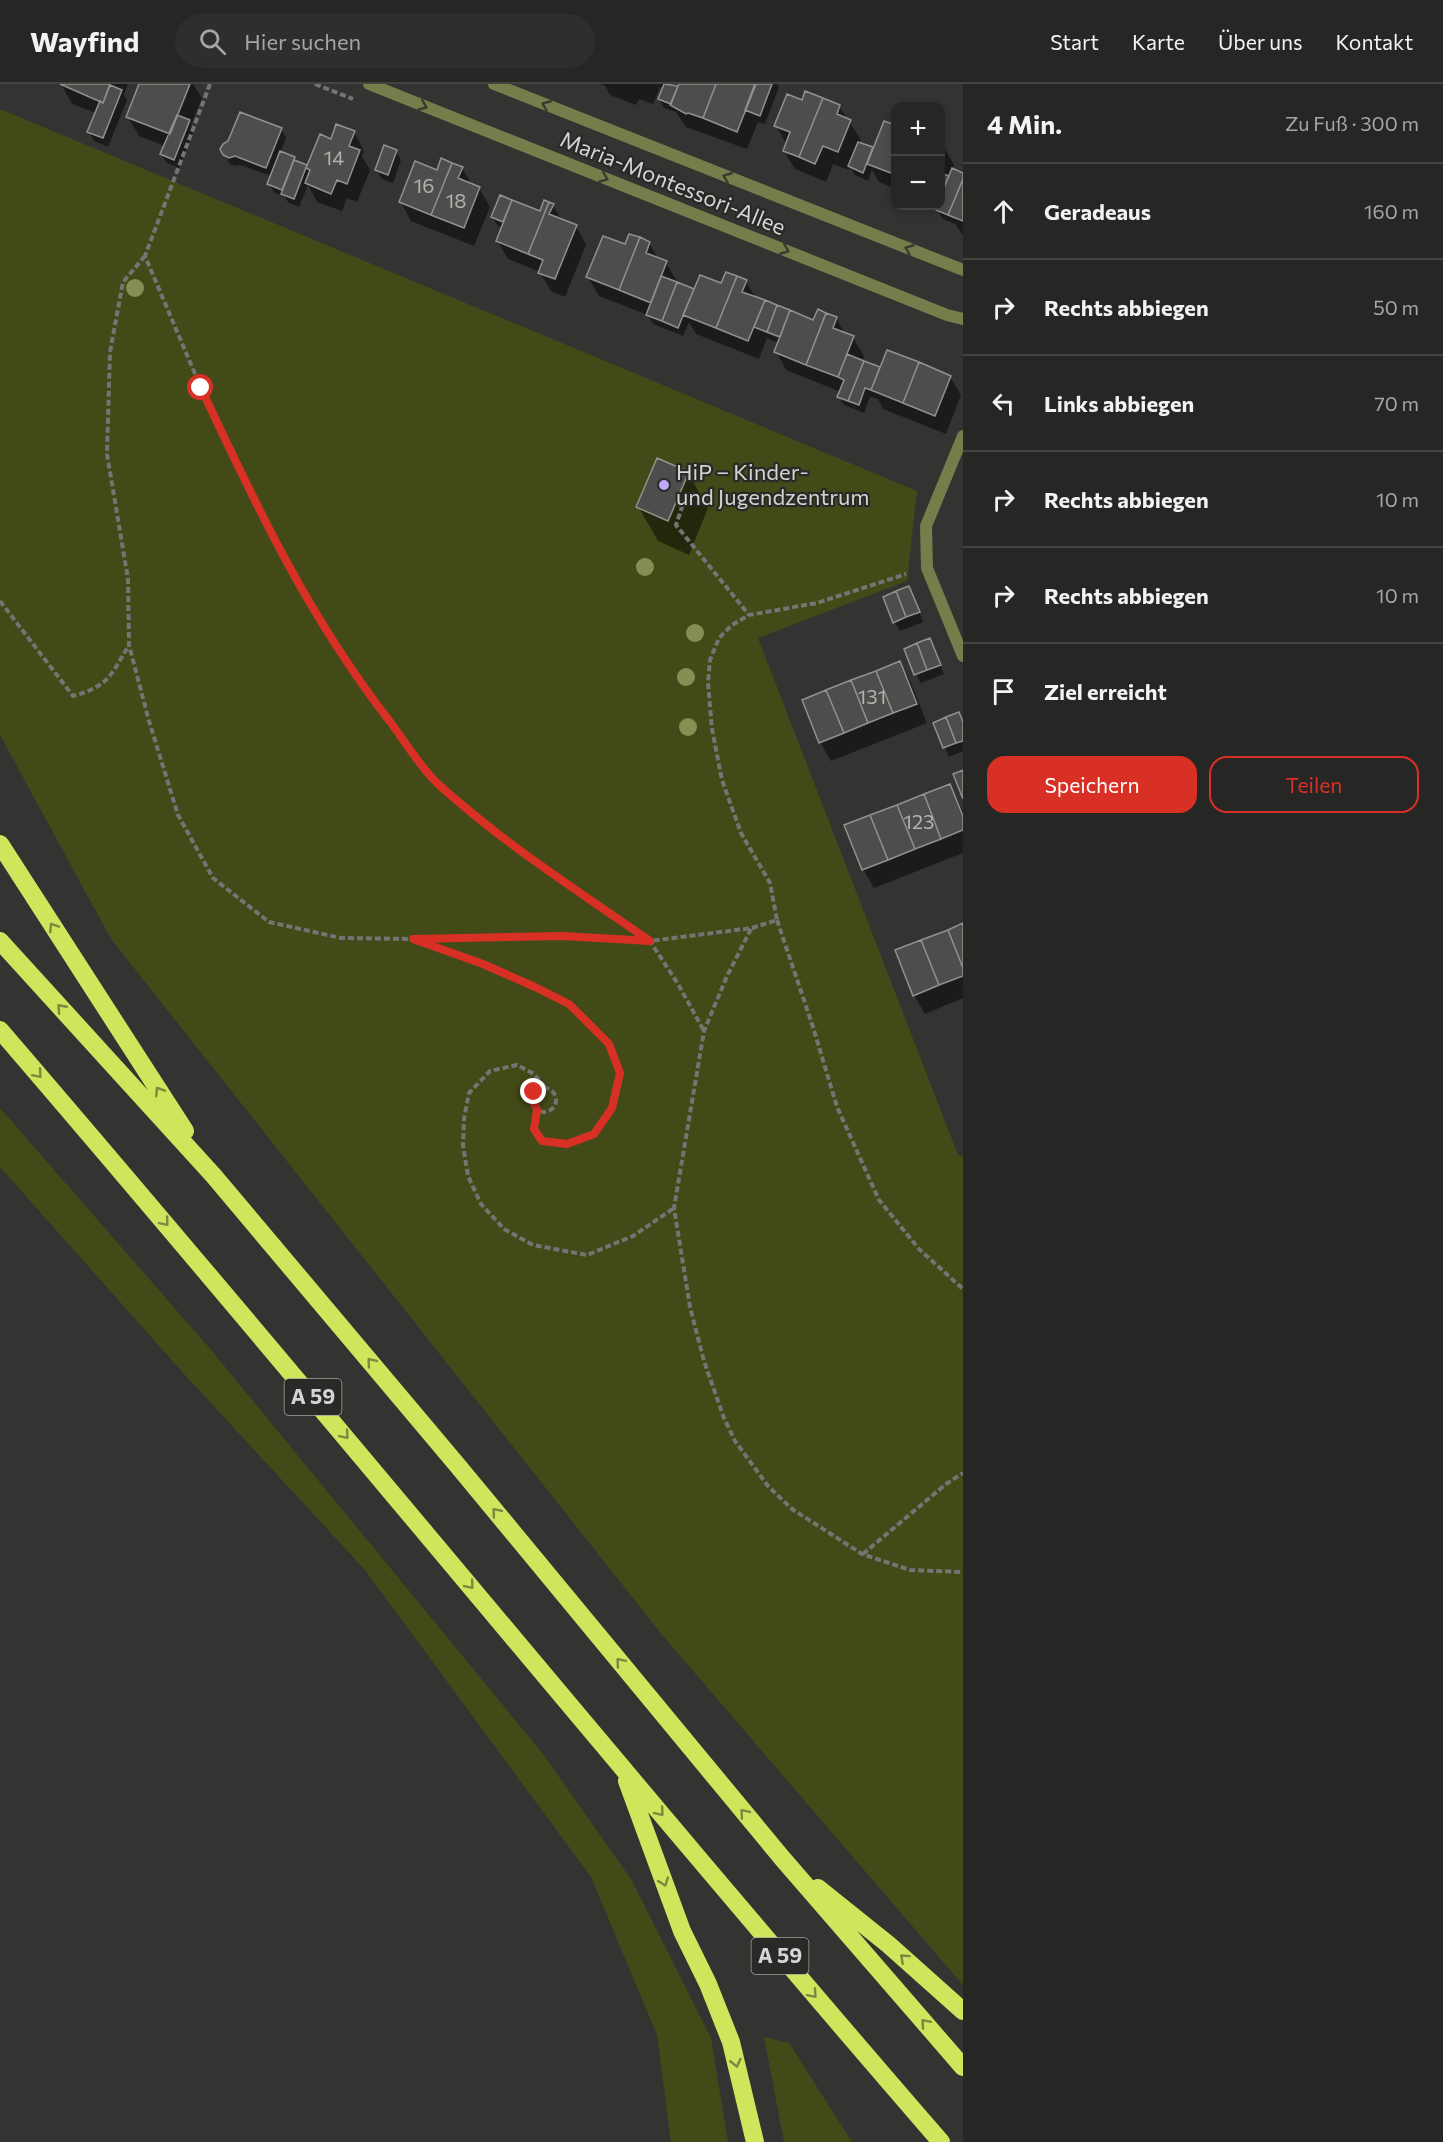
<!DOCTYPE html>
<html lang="de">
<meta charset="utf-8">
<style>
:root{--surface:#262725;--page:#2e2f2d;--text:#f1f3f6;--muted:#a4a5a7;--line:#424442;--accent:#d93025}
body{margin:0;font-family:Commissioner,sans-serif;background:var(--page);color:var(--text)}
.controls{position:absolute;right:18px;top:18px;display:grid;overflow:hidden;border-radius:12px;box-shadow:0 3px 9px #0003}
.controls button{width:54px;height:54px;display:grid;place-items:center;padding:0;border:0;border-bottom:2px solid var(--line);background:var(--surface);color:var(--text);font:30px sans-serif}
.stop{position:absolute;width:18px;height:18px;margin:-14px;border:4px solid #d93025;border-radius:50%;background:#fff}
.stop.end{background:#d93025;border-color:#fff;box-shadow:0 2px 6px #0008}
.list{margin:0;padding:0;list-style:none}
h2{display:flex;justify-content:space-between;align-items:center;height:78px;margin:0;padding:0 24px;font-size:26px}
h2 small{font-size:20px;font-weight:400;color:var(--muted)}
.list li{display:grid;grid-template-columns:39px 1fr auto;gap:18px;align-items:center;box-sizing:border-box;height:96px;padding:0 24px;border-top:2px solid var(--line)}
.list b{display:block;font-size:22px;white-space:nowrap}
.list em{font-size:20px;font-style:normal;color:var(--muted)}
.actions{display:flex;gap:12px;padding:18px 24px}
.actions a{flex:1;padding:14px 0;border:2px solid var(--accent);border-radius:18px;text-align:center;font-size:21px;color:var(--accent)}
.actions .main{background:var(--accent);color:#fff}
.icon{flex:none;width:33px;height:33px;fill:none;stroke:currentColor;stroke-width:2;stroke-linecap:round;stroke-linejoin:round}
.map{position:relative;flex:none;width:963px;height:2058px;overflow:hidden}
header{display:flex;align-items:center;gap:36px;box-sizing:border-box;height:84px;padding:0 30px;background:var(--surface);border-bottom:2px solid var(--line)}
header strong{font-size:28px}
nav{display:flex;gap:33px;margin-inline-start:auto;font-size:21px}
.search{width:420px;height:54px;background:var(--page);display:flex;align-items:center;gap:15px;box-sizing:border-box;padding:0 21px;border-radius:33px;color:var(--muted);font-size:22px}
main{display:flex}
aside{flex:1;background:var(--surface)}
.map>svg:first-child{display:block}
.green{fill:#424a18}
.shadow{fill:#0007;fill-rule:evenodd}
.building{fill:#4d4e4b;stroke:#91928f;stroke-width:1.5}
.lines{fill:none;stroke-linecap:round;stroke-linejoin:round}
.path{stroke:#747573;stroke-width:4;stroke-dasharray:6 3;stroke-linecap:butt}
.minor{stroke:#747e4b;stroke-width:12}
.motorway{stroke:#cee65b;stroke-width:18}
.tree{fill:#838f53}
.oneway{stroke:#383b2e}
.oneway2{stroke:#7c8841}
.route{stroke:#d93025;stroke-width:8}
.poi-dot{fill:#c0a8f4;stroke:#292a27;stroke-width:2}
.labels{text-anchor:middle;stroke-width:4.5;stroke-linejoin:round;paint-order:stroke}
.number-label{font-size:20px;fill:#b2b3b1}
.shield{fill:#292a27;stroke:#a1a29f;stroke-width:1.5}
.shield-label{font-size:21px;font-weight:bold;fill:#d4d5d3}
.street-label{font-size:22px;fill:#d4d5d3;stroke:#292a27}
.poi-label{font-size:22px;fill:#d4d5d3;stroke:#292a27;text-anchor:start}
</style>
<header>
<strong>Wayfind</strong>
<div class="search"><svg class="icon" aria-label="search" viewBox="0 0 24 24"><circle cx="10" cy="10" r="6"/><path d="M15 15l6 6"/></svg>Hier suchen</div>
<nav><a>Start</a><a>Karte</a><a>Über uns</a><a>Kontakt</a></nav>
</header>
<main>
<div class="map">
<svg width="963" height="2058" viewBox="0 0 963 2058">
<rect width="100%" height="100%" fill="#333431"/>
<!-- green -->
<path class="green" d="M 0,25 L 917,407 L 907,497 L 758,554 L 958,1071 L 963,1072 L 963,1901 L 663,1552 L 111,855 L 0,651 Z
M 0,1024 L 212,1267 L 543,1670 L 631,1795 L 711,1954 L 728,2058 L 671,2058 L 657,1951 L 591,1793 L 365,1486 L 185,1291 L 0,1083 Z
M 764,1953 L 789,1959 L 852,2058 L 784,2058 Z"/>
<!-- shadow -->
<path class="shadow" d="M 61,0 L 128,0 L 124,11 L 127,16 L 108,63 L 94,57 L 89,48 L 96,29 L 72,20 Z
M 141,0 L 193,0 L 202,14 L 191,41 L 194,46 L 179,84 L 167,79 L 161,70 L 165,62 L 139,52 L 128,33 Z
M 601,0 L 672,0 L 679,4 L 680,0 L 777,0 L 779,3 L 765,40 L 758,38 L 747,65 L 686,43 L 676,28 L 664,24 L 659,15 L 664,4 L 660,3 L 653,20 L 639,15 L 636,21 L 610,11 L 605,2 Z
M 803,18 L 839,22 L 861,56 L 859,60 L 874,65 L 896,43 L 896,105 L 879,98 L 872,86 L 868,97 L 855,91 L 850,83 L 849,86 L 833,80 L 826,98 L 795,85 L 784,67 L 787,61 L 776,42 Z
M 281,45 L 286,54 L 280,69 L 294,75 L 297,79 L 306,82 L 307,85 L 320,52 L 332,57 L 354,48 L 364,67 L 362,72 L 370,86 L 357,118 L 347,114 L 342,127 L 317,118 L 308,101 L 299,123 L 288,118 L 285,113 L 274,108 L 269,99 L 272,92 L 240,81 L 235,82 L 230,80 L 224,70 Z
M 940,61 L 943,62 L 954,81 L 952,86 L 963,91 L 963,151 L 955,140 L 943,135 L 937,126 L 938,124 L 932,122 L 940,122 Z
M 396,67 L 401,76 L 393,99 L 382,95 L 376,86 Z
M 462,84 L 472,101 L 479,104 L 490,123 L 474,162 L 411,137 L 401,118 L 438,88 Z
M 501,113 L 540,129 L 553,121 L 562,137 L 576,142 L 586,161 L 565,213 L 551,207 L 540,188 L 508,175 L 497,156 L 503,144 L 498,142 L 492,133 Z
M 649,159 L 659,176 L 666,179 L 677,197 L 676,199 L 695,207 L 746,197 L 756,215 L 814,238 L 836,234 L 846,251 L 853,254 L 864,272 L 862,278 L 881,285 L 950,293 L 961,311 L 946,350 L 883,325 L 878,315 L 870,313 L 864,329 L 844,321 L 839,313 L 841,308 L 786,286 L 776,267 L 779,259 L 767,254 L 759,275 L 696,250 L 689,238 L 683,252 L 653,240 L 648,231 L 599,212 L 588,193 L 626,162 ZM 764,245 L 781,252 L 781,255 L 763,248 Z
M 688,389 L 708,424 L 689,471 L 658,457 L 638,422 Z
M 914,513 L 923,538 L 900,547 L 894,538 Z
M 930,556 L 944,590 L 921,599 L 916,590 Z
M 900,579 L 910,597 L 927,639 L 831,677 L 820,658 Z
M 958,630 L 963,638 L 963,667 L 949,673 L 935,639 Z
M 950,702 L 963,727 L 963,769 L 874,804 L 863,785 Z
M 963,841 L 963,914 L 925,930 L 914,911 Z"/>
<!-- building -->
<path class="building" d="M 60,0 L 110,0 L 103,19 Z
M 139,0 L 190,0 L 170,50 L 126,33 Z
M 664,0 L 678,2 L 671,20 L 658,15 Z
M 679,0 L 716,0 L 703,34 L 688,29 L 686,30 L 670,21 Z
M 716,0 L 756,0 L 737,48 L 703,34 Z
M 755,0 L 772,0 L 760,32 L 745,26 Z
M 110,1 L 122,6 L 103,54 L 87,48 L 100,17 L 103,19 Z
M 805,7 L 823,14 L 799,73 L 783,67 L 790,48 L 774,42 L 787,10 L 802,16 Z
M 823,14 L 840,21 L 837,30 L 851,36 L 838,68 L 823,62 L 815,80 L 799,73 Z
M 240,28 L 282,44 L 266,84 L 235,72 L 229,74 L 223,71 L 220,65 L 223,60 L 228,57 Z
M 177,31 L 190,36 L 174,76 L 160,70 Z
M 884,37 L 896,41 L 896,91 L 867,80 Z
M 336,40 L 355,47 L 349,62 L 360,66 L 347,100 L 337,96 L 331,110 L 305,99 L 310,86 L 306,84 L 320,50 L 331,55 Z
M 858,58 L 873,63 L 863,89 L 848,82 Z
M 384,61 L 397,66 L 388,91 L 375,86 Z
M 280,67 L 295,73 L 282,106 L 267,100 Z
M 441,74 L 452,79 L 431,131 L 399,118 L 415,77 L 437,86 Z
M 294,76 L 307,81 L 294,115 L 281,110 Z
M 452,79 L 463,83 L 458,94 L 480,103 L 464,144 L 431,131 Z
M 952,84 L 963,89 L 963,95 L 948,131 L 936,126 L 937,122 L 940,122 L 940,113 Z
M 940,89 L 949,92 L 940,113 Z
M 963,95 L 963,137 L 948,131 Z
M 500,111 L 512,116 L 503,138 L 491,133 Z
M 512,116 L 540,127 L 544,116 L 549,118 L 528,170 L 496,157 Z
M 549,118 L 554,120 L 549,130 L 577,141 L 555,195 L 538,189 L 543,176 L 528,170 Z
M 629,150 L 640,153 L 619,206 L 586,193 L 603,152 L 625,160 Z
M 640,153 L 650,158 L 646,169 L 667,177 L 651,219 L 619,206 Z
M 726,188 L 737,192 L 716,244 L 683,231 L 700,191 L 721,199 Z
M 661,192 L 677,198 L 662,237 L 646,231 Z
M 737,192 L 747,196 L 742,208 L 765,216 L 748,257 L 716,244 Z
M 677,198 L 694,205 L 678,244 L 662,237 Z
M 765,216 L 777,221 L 767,248 L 754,243 Z
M 777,221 L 790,226 L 780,253 L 767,248 Z
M 818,225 L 826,229 L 806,281 L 774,268 L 790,226 L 813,236 Z
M 826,229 L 837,233 L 833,244 L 854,252 L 838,293 L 806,281 Z
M 887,266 L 919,278 L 903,319 L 871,306 Z
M 847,270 L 864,277 L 848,317 L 837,313 L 844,296 L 838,293 Z
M 864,277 L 880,283 L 871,306 L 865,304 L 859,321 L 848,317 Z
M 919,278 L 951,292 L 935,332 L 903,319 Z
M 657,374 L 689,388 L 668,437 L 636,423 Z
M 909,502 L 920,528 L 906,533 L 896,507 Z
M 896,507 L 906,533 L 893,539 L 883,513 Z
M 930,554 L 941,581 L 927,586 L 917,559 Z
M 917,559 L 927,586 L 914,591 L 904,565 Z
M 900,577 L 917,620 L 893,629 L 876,587 Z
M 876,587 L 893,629 L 868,639 L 851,596 Z
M 851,596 L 868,639 L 844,649 L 826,606 Z
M 826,606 L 844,649 L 819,659 L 802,616 Z
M 959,628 L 963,638 L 963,657 L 956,659 L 946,633 Z
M 946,633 L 956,659 L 943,664 L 933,639 Z
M 963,686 L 963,715 L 953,690 Z
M 950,700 L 963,732 L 963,746 L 941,755 L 924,710 Z
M 924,710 L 941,755 L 915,765 L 897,721 Z
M 897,721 L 915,765 L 888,776 L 870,731 Z
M 870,731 L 888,776 L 862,786 L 844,741 Z
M 963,839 L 963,884 L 948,846 Z
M 948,846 L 963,884 L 963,892 L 939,901 L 921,856 Z
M 921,856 L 939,901 L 913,912 L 895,866 Z"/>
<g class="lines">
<!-- path -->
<path class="path" d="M 210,0 L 145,172 L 201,304 L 243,395 L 290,487 L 326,548 L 368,610 L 436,698 L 519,766 L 650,857 L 678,900 L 704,947
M 315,0 L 353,15
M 145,172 L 123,198 L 110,268 L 107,370 L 128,495 L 129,561 L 149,637 L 178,731 L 213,794 L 269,838 L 341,854 L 413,855 L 563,852 L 650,857 L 752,844 L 777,836 L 770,799 L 741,749 L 722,696 L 712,645 L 708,599 L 710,576 L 719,554 L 732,541 L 749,531 L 817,519 L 906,490
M 677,415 L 683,420 L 676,441 L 749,531
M 0,517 L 73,612 C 109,602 111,591 129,561
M 777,836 L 813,943 L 837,1023 L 879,1116 L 919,1165 L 963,1205
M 751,845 L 727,892 L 704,947 L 674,1124 L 690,1223 L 704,1277 L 724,1334 L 735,1357 L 768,1402 L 792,1425 L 862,1470 L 910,1486 L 963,1488
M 417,857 L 483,880 L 535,903 L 569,920 L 609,960 L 620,989 L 612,1024 L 594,1050 L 567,1060 L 542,1057 L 534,1045 L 537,1026
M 545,1003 L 534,990 L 517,981 L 490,987 L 469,1009 L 464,1035 L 463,1061 L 468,1092 L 481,1120 L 504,1145 L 533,1161 L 587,1171 L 633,1152 L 674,1124
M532 1016a12 12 0 1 1 24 0a12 12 0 1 1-24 0Z
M 863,1470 L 946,1400 L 963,1389"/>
<!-- minor -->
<path class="minor" d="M 369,0 L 947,231 L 963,235
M 494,0 L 963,186
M 963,352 L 926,442 L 927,484 L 963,572"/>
<!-- motorway -->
<path class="motorway" d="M 0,760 L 185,1047
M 0,857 L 213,1091 L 458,1382 L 782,1774 L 963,1983
M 0,946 C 317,1314 623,1691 941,2058
M 627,1697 L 682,1847 L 708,1900 L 731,1958 L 755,2058
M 818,1804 L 889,1861 L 963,1927"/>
</g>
<!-- trees -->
<g class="tree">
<circle cx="135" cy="204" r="9"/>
<circle cx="645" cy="483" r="9"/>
<circle cx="695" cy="549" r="9"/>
<circle cx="686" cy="593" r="9"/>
<circle cx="688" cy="643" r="9"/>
</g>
<!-- one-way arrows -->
<defs><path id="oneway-chevron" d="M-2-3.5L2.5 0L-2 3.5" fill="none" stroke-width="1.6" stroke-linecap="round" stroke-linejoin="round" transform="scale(1.5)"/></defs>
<g class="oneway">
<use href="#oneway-chevron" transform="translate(546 21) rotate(-158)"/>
<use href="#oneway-chevron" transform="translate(423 22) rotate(22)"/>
<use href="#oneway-chevron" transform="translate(727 93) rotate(-158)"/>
<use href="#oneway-chevron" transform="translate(604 94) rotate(22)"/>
<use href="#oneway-chevron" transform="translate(909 165) rotate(-158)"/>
<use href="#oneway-chevron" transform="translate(785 166) rotate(22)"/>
</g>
<g class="oneway2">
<use href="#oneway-chevron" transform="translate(53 843) rotate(-123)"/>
<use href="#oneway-chevron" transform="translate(61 924) rotate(-132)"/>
<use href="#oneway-chevron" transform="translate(38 990) rotate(49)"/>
<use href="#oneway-chevron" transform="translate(159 1007) rotate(-123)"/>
<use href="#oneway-chevron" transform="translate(165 1138) rotate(50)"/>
<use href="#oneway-chevron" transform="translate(371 1278) rotate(-130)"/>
<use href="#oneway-chevron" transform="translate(345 1351) rotate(50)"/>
<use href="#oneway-chevron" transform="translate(496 1428) rotate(-130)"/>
<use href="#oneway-chevron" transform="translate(470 1501) rotate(50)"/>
<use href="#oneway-chevron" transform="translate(620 1578) rotate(-130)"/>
<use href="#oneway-chevron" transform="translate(660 1728) rotate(50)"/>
<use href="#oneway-chevron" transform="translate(744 1729) rotate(-130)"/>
<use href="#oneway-chevron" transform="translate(664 1798) rotate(70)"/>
<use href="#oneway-chevron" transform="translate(904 1874) rotate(-138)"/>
<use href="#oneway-chevron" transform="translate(813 1910) rotate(49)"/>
<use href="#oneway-chevron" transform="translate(925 1939) rotate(-131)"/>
<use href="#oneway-chevron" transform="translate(736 1979) rotate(77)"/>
</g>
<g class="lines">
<!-- route -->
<path class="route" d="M 201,304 C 257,424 309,534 391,639 C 405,658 421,684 438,700 C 503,759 578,807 650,857 L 563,852 L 413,855 L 483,880 L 535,903 L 569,920 L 609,960 L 620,989 L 612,1024 L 594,1050 L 567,1060 L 542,1057 L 534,1045 L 537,1026 L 532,1015 L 534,1008"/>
</g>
<!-- markers -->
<circle class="poi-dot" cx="664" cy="401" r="6"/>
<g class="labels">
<!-- number labels -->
<g class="number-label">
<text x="334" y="81">14</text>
<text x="424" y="109">16</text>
<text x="456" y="124">18</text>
<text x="872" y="620">131</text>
<text x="919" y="745">123</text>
</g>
<!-- shield labels -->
<g class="shield">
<rect x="284.5" y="1295" width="57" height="36" rx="4.5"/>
<rect x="751.5" y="1854" width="57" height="36" rx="4.5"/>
</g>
<g class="shield-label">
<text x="313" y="1320">A 59</text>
<text x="780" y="1879">A 59</text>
</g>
<!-- street labels -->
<g class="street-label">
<text transform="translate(673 99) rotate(22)" y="8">Maria-Montessori-Allee</text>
</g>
<!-- poi labels -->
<g class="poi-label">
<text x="676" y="396">HiP – Kinder-<tspan x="676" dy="25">und Jugendzentrum</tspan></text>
</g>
</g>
</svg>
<div class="controls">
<button>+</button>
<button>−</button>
</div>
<div class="stop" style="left:201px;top:304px"></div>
<div class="stop end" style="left:534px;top:1008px"></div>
</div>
<aside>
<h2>4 Min.<small>Zu Fuß · 300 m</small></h2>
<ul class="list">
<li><svg class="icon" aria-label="ahead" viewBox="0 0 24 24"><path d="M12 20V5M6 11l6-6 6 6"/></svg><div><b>Geradeaus</b></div><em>160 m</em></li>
<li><svg class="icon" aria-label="right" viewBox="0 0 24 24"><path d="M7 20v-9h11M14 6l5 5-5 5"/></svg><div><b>Rechts abbiegen</b></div><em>50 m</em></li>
<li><svg class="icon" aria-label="left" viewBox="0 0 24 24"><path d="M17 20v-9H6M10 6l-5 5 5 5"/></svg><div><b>Links abbiegen</b></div><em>70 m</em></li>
<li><svg class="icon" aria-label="right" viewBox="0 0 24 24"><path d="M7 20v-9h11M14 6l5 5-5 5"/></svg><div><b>Rechts abbiegen</b></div><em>10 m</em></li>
<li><svg class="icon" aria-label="right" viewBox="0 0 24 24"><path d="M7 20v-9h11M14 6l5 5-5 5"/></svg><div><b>Rechts abbiegen</b></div><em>10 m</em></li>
<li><svg class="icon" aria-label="arrive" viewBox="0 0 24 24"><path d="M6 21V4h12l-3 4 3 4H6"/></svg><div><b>Ziel erreicht</b></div></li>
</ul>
<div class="actions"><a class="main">Speichern</a><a>Teilen</a></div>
</aside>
</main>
